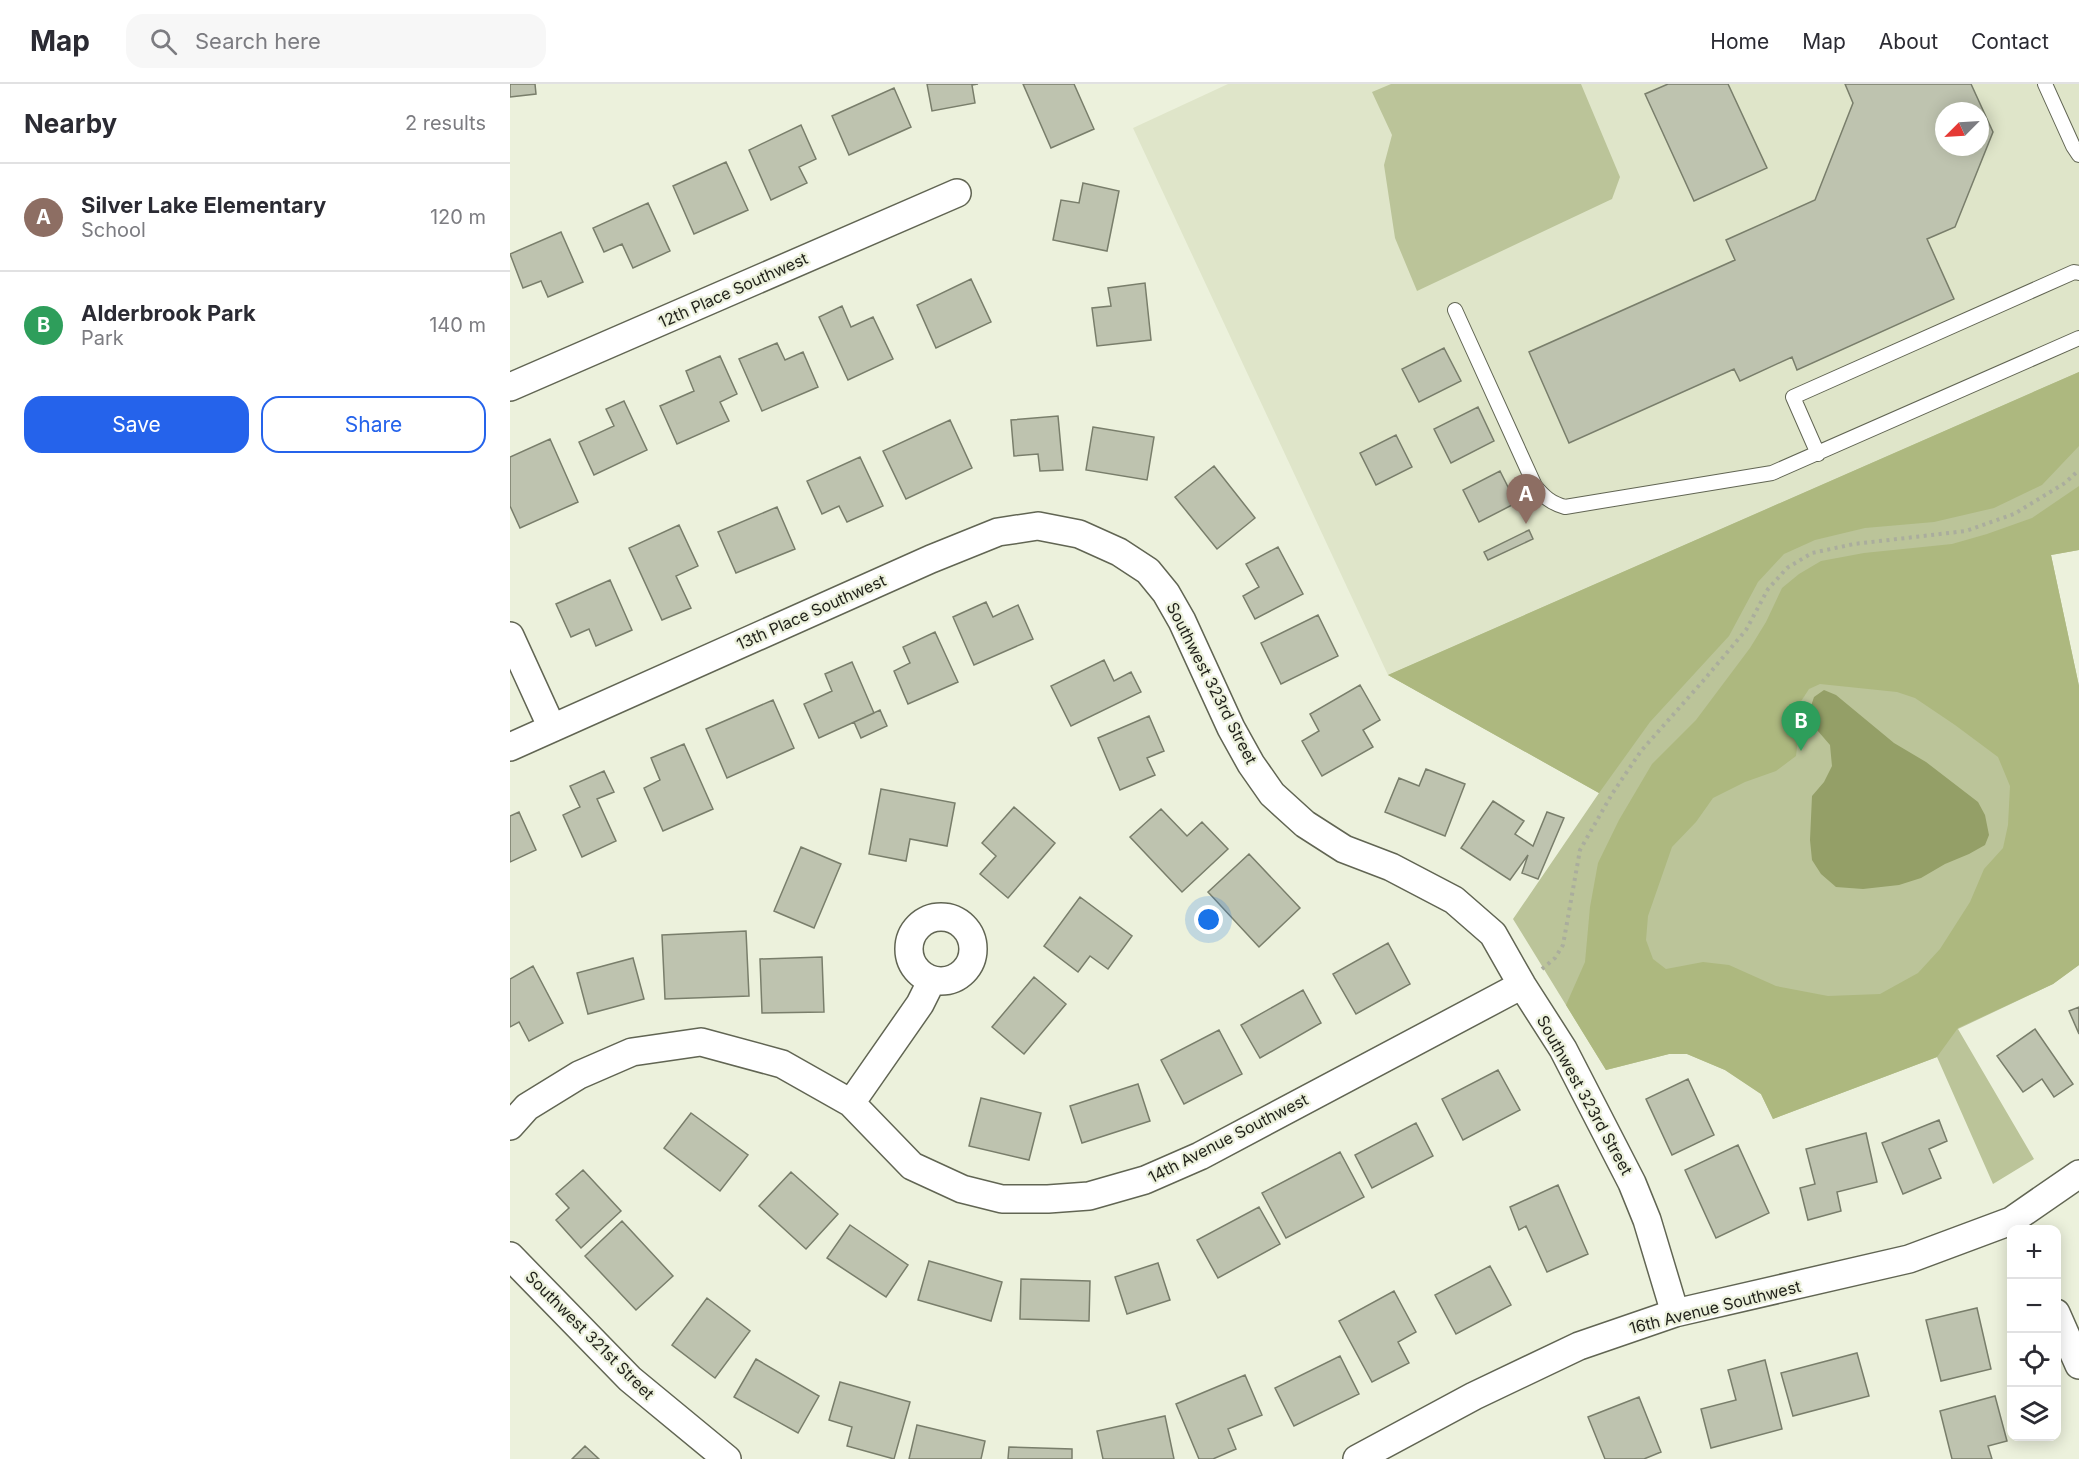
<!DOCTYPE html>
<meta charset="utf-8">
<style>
:root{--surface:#fff;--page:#f7f7f7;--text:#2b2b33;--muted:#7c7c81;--line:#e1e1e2;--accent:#2563eb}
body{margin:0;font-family:Inter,sans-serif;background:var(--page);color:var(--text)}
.controls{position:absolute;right:18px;bottom:18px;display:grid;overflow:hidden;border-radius:12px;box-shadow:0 3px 15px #0003}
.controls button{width:54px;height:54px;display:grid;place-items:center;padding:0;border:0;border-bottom:2px solid var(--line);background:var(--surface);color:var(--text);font:30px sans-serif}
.compass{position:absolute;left:1425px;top:18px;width:54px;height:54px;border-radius:50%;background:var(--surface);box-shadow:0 3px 15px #0003;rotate:246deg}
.you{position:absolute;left:699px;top:836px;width:21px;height:21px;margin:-15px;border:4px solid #fff;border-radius:50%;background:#1a73e8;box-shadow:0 0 0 9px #1a73e833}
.badge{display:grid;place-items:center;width:39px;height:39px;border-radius:50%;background:var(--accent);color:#fff;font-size:20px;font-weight:700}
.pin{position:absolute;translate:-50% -50px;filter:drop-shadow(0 2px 3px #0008)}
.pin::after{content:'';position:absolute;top:32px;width:21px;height:18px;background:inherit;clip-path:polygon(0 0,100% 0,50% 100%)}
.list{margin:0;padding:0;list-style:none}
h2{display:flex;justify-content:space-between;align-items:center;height:78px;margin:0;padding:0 24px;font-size:26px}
h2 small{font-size:20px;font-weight:400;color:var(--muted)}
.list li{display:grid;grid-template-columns:39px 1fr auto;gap:18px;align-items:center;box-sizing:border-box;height:108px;padding:0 24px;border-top:2px solid var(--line)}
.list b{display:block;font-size:22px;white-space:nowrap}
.list p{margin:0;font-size:20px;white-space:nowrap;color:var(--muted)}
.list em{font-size:20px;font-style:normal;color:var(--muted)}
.actions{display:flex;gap:12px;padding:18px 24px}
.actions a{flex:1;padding:14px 0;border:2px solid var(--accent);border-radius:18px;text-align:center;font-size:21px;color:var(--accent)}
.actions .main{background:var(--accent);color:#fff}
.icon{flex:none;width:33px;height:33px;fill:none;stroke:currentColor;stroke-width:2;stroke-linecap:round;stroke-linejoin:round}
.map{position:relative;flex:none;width:1569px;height:1375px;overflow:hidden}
header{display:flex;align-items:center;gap:36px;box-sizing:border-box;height:84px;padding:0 30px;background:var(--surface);border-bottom:2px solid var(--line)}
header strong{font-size:28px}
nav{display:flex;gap:33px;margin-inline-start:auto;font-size:21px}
.search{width:420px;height:54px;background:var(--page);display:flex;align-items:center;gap:15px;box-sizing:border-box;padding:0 21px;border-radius:18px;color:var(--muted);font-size:22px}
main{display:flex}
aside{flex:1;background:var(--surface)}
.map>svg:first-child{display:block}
.built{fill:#dfe5c9;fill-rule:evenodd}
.green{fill:#bbc499}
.forest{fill:#adb87f;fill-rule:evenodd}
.water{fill:#949f67}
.building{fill:#bec3af;stroke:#797e6b;stroke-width:1.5;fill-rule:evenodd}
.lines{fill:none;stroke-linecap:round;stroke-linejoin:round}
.lane-casing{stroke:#616553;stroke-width:16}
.street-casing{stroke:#616553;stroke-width:30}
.path{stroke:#aaad9d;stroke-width:4;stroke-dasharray:3 4.5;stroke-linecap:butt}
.lane{stroke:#fff;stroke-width:14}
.street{stroke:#fff;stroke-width:27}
.labels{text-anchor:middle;stroke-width:4.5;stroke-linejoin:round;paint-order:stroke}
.street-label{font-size:16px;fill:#1f2019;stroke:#ecf1dc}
</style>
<header>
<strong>Map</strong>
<div class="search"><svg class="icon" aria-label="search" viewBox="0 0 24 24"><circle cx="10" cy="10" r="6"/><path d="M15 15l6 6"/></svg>Search here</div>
<nav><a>Home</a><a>Map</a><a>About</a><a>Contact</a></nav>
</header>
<main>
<aside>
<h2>Nearby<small>2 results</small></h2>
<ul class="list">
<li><span class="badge" style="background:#8d6e63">A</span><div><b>Silver Lake Elementary</b><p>School</p></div><em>120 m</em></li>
<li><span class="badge" style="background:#2e9e5b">B</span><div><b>Alderbrook Park</b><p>Park</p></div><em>140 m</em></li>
</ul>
<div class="actions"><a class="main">Save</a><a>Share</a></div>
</aside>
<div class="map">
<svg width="1569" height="1375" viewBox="0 0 1569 1375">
<rect width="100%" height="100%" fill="#ecf1dc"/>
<!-- built -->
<path class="built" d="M 718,0 L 1569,0 L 1569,288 L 878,591 L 623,44 ZM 1434,27 L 1470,27 L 1470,63 L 1434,63 Z"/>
<!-- green -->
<path class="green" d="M 881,0 L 1071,0 L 1110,93 L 1102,115 L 907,207 L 885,154 L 874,81 L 882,51 L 862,8 Z
M 1569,288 L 1569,466 L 1541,471 L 1569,602 L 1569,881 L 1543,900 L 1448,945 L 1524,1075 L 1483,1100 L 1427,973 L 1263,1035 L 1251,1010 L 1215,986 L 1177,970 L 1159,970 L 1096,986 L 1003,835 L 1089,709 L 878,591 Z"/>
<!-- forest -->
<path class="forest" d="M 1569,288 L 1569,362 L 1532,401 L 1484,424 L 1424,438 L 1355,444 L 1305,456 L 1274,470 L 1248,498 L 1219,552 L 1140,638 L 1089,709 L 878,591 Z
M 1569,402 L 1569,466 L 1541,471 L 1569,602 L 1569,881 L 1543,900 L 1448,944 L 1427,973 L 1263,1035 L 1251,1010 L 1215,986 L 1177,970 L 1159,970 L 1096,986 L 1056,921 L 1075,878 L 1080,823 L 1088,779 L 1109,736 L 1142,680 L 1186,636 L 1240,564 L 1256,538 L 1272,504 L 1289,490 L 1311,477 L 1354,469 L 1442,460 L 1477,450 L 1522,434 ZM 1310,600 L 1387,608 L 1405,614 L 1445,641 L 1488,673 L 1500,702 L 1498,741 L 1493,764 L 1474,785 L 1460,818 L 1430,865 L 1408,889 L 1370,910 L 1318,912 L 1266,902 L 1219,881 L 1193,878 L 1156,885 L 1143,875 L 1136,856 L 1138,832 L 1162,763 L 1186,738 L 1203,714 L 1235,698 L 1266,687 L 1286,672 L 1289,647 L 1286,625 L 1299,605 Z"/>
<!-- water -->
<path class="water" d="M 1314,606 L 1326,611 L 1384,659 L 1416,678 L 1468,718 L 1475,731 L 1479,751 L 1475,761 L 1459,770 L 1435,780 L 1411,794 L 1389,801 L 1353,805 L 1326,803 L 1311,790 L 1302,776 L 1300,756 L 1302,712 L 1314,698 L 1322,682 L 1320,661 L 1301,639 L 1300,625 L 1304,613 Z"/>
<!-- building -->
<path class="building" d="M 0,0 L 25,0 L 26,10 L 0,13 Z
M 417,0 L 468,0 L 462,1 L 465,19 L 422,27 Z
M 513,0 L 564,0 L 584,45 L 541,64 Z
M 1158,0 L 1218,0 L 1257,84 L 1184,117 L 1135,10 Z
M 1335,0 L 1461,0 L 1483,48 L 1445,143 L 1417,155 L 1444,215 L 1287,286 L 1282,273 L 1230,297 L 1224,285 L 1059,359 L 1019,268 L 1225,176 L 1216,156 L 1305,116 L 1343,19 ZM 1434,27 L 1470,27 L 1470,63 L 1434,63 Z
M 384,4 L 401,43 L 339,71 L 322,32 Z
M 291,41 L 306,75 L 289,83 L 297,99 L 261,116 L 239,66 Z
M 216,78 L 238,126 L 184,150 L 163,102 Z
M 573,99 L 609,107 L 597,167 L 543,156 L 551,116 L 569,119 Z
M 138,119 L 160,167 L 123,184 L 112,160 L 94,168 L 83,144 Z
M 51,148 L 73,198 L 38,213 L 31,197 L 13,204 L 0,170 Z
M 461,195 L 481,238 L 426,264 L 407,221 Z
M 635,199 L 641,256 L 587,262 L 582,224 L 601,222 L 598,204 Z
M 332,222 L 341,243 L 363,233 L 383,275 L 338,296 L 309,233 Z
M 267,259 L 275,276 L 293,268 L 308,303 L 252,327 L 229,275 Z
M 934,264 L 951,297 L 909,318 L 892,285 Z
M 210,272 L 227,310 L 210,318 L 219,337 L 167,360 L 150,322 L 184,307 L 176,287 Z
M 114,317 L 137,366 L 84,391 L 69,358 L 104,342 L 96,325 Z
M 968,323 L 984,357 L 941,379 L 924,345 Z
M 548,332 L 553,386 L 530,387 L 528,370 L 504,372 L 501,336 Z
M 440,336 L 462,384 L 396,415 L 373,367 Z
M 583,343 L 644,353 L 637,396 L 576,386 Z
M 886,351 L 902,383 L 866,401 L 850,369 Z
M 40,355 L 68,418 L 10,444 L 0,422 L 0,373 Z
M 350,373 L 373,422 L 337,438 L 329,422 L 312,430 L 297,397 Z
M 704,382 L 745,434 L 707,465 L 665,413 Z
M 990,387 L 1006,419 L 969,438 L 953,406 Z
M 267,423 L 285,465 L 226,489 L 208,448 Z
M 169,441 L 188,482 L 166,492 L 181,524 L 152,536 L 119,464 Z
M 1019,446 L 1023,455 L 978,476 L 974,468 Z
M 768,463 L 793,510 L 745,535 L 733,512 L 749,503 L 736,480 Z
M 100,496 L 122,546 L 86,562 L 79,545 L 61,553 L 46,520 Z
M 476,518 L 483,533 L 508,521 L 523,555 L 464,581 L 443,533 Z
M 808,531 L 828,572 L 771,600 L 751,559 Z
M 425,548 L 448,598 L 398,620 L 384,587 L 400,579 L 393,563 Z
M 594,576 L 604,597 L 621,588 L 631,608 L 561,642 L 541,602 Z
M 342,578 L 364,629 L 309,654 L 294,620 L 322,607 L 315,590 Z
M 850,601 L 870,636 L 853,646 L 863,663 L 812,692 L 792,657 L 809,647 L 800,630 Z
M 263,616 L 284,664 L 217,694 L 196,645 Z
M 370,626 L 377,642 L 351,654 L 344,638 Z
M 639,632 L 654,667 L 637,674 L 645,691 L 610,706 L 588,654 Z
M 174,660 L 203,725 L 153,747 L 134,704 L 150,696 L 141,674 Z
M 916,685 L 955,700 L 935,752 L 875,728 L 889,694 L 909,702 Z
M 94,687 L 104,708 L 87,715 L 106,757 L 72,773 L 53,731 L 70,723 L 60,702 Z
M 371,705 L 445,719 L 437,762 L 400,755 L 396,777 L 359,770 Z
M 983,717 L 1014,737 L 1005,750 L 1023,762 L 1037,728 L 1054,734 L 1028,795 L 1012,789 L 1018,771 L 1000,796 L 951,764 Z
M 504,723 L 545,759 L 498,814 L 470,790 L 486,772 L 472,759 Z
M 651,725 L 677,752 L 692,738 L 718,765 L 672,808 L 620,753 Z
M 9,728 L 26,766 L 0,778 L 0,732 Z
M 291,763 L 331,780 L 304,844 L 264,827 Z
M 739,770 L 790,824 L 749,863 L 698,808 Z
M 570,813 L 622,852 L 598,885 L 580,872 L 568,888 L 534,862 Z
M 236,847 L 239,912 L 155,915 L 152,851 Z
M 878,859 L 900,900 L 846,930 L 823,890 Z
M 312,873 L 314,928 L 252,929 L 250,875 Z
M 123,874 L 134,915 L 78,930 L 67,889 Z
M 23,882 L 53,939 L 19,957 L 9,938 L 0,943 L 0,895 Z
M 524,893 L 556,920 L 514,970 L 482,943 Z
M 793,906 L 811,939 L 750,974 L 731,941 Z
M 1569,923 L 1569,950 L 1559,927 Z
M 1525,945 L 1563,1000 L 1544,1013 L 1532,995 L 1513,1008 L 1487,972 Z
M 709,946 L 732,990 L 674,1020 L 651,976 Z
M 988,986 L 1010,1026 L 953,1056 L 932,1015 Z
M 1178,995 L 1204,1051 L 1162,1071 L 1136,1015 Z
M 628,1000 L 640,1037 L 572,1059 L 560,1022 Z
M 471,1014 L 531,1029 L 519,1076 L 459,1062 Z
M 181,1029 L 238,1071 L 210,1107 L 154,1064 Z
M 1429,1036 L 1437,1057 L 1419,1065 L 1431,1094 L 1393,1110 L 1372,1059 Z
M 906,1039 L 923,1072 L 862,1104 L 845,1071 Z
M 1356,1049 L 1367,1098 L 1327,1108 L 1331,1127 L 1298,1136 L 1290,1104 L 1305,1100 L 1296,1065 Z
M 1228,1061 L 1259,1129 L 1206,1154 L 1175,1086 Z
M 830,1068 L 854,1113 L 776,1154 L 752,1109 Z
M 73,1086 L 111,1127 L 71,1164 L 46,1136 L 59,1124 L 46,1110 Z
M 281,1088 L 328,1130 L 296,1165 L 249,1122 Z
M 1048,1101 L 1078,1170 L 1037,1188 L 1016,1142 L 1009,1146 L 1000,1123 Z
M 749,1123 L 770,1160 L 708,1194 L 687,1156 Z
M 112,1137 L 163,1192 L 126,1226 L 75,1172 Z
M 340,1141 L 398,1181 L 376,1213 L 317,1174 Z
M 419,1177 L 492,1198 L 481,1237 L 408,1216 Z
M 648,1179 L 660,1216 L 617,1230 L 605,1193 Z
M 980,1182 L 1001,1221 L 946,1250 L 925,1211 Z
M 511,1195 L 580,1197 L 579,1237 L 510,1235 Z
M 884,1207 L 906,1248 L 888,1258 L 899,1279 L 862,1298 L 829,1237 Z
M 197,1214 L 240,1247 L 205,1294 L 162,1261 Z
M 1467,1224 L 1481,1285 L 1431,1297 L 1416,1236 Z
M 1347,1269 L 1359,1312 L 1283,1332 L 1271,1289 Z
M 830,1272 L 849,1310 L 784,1342 L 765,1304 Z
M 246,1275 L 309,1312 L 288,1349 L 224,1313 Z
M 1255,1276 L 1272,1345 L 1201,1364 L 1191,1325 L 1226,1316 L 1218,1286 Z
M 735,1291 L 752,1331 L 718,1345 L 726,1365 L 703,1375 L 689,1375 L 666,1320 Z
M 330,1298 L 400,1318 L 384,1375 L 337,1362 L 342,1343 L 319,1336 Z
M 1485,1312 L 1497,1357 L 1478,1362 L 1482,1375 L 1442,1375 L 1430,1327 Z
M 1129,1313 L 1151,1368 L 1134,1375 L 1095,1375 L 1078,1333 Z
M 655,1332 L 664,1375 L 593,1375 L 587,1347 Z
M 407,1341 L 475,1357 L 471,1375 L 399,1375 Z
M 75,1362 L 89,1375 L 62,1375 Z
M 499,1363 L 562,1365 L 562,1375 L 498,1375 Z"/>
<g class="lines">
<!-- lane casing -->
<g class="lane-casing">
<path id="lane" d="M 1535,0 L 1563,62 L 1569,71
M 945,226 L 1025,402 C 1034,413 1041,419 1055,423 L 1262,389 L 1569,254
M 1308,370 L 1283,313 L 1564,188 L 1569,189"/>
</g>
<!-- street casing -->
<g class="street-casing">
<path id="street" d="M 0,303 L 447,109
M 0,552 L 42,644
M 0,663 L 421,475 L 488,448 L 528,442 L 569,450 L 609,468 L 638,487 L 656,509 L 672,537 L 721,644 L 741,680 L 762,710 L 795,740 L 834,765 L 881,783 L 944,816 L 983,850 L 1012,901 L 1053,965 L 1122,1099 L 1137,1136 L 1165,1229
M399 865a32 32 0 1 1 64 0a32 32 0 1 1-64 0Z
M 341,1019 L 410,920 L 422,896
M 0,1042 L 17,1023 L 69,991 L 122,968 L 191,958 L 272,980 L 341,1019 L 402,1082 L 452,1105 L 492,1115 L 538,1115 L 579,1112 L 635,1096 L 690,1072 L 1012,901
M 0,1172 L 120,1295 L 217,1375
M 1546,1229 L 1569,1281
M 847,1375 L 964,1312 L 1069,1262 L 1165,1229 L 1399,1175 L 1501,1137 L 1569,1090"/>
</g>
<!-- path -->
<path class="path" d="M 1032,885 L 1045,874 L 1053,861 L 1070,766 L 1102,710 L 1131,667 L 1193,597 L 1236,546 L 1258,505 L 1277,484 L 1302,469 L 1344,460 L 1456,447 L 1504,430 L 1555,399 L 1569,386"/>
<!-- lane -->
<use href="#lane" class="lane"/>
<!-- street -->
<use href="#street" class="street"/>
</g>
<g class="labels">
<!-- street labels -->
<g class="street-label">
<text transform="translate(223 206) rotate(-24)" y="6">12th Place Southwest</text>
<text transform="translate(301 528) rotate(-24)" y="6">13th Place Southwest</text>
<text transform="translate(702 599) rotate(63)" y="6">Southwest 323rd Street</text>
<text transform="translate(1075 1011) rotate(61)" y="6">Southwest 323rd Street</text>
<text transform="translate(718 1054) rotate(-27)" y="6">14th Avenue Southwest</text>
<text transform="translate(1205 1223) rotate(-14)" y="6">16th Avenue Southwest</text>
<text transform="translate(80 1251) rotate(45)" y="6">Southwest 321st Street</text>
</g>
</g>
</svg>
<div class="controls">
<button>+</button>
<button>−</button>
<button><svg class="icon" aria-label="locate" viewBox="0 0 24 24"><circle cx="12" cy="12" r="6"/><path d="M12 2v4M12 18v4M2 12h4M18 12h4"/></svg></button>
<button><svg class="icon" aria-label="layers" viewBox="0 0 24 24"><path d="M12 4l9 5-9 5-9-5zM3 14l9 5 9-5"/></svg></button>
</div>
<svg class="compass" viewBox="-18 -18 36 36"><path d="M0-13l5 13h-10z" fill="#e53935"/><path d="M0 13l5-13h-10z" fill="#7c7c81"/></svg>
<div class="you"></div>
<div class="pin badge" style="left:1016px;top:440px;background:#8d6e63">A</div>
<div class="pin badge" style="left:1291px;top:667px;background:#2e9e5b">B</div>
</div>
</main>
